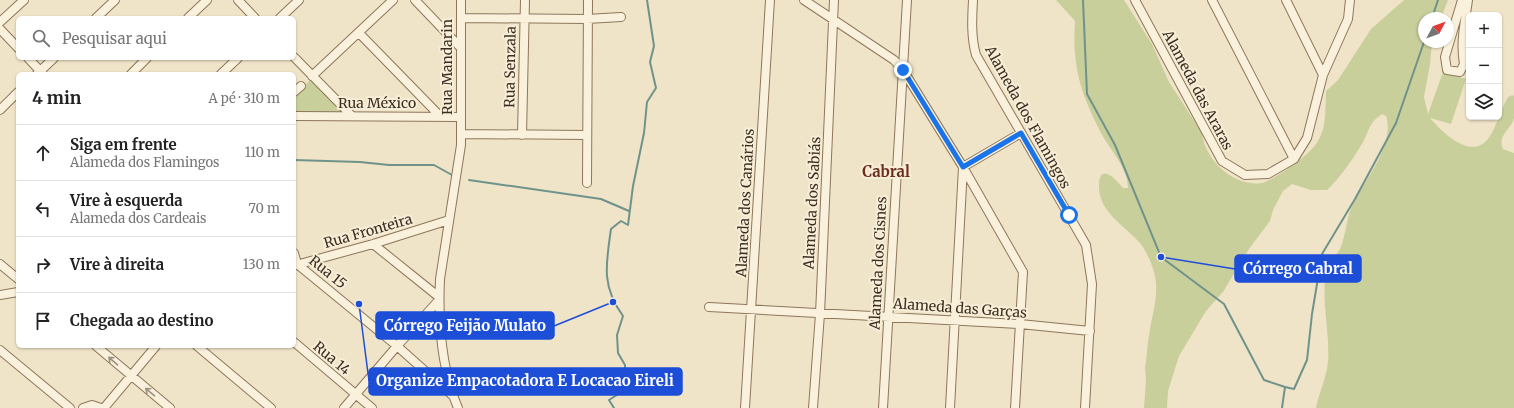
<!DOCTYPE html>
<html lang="pt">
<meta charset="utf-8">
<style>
:root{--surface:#fff;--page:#f2f2f2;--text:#222;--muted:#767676;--line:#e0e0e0}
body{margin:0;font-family:Merriweather,serif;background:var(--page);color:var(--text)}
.controls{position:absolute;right:12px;top:12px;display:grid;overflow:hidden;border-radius:6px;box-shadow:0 1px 3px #0004}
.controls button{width:36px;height:36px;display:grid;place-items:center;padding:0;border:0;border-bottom:1px solid var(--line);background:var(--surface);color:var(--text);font:20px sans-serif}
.compass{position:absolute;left:1418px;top:12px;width:36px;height:36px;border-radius:50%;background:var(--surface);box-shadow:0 1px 3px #0004;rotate:49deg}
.stop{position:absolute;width:12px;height:12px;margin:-9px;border:3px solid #1a73e8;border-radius:50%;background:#fff}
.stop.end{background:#1a73e8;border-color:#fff;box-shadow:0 1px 4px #0008}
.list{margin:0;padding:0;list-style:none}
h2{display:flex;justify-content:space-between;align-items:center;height:52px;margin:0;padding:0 16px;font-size:17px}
h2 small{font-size:13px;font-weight:400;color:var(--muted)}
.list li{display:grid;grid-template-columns:26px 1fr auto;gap:12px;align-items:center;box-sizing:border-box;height:56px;padding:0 16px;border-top:1px solid var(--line)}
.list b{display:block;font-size:15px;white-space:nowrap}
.list p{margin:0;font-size:13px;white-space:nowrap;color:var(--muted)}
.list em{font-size:13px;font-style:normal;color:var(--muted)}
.icon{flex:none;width:22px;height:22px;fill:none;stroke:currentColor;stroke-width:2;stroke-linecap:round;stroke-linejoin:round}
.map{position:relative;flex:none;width:1514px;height:408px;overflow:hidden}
.search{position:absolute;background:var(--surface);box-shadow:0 1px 3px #0004;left:16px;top:16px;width:280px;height:44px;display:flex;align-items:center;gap:10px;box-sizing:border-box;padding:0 14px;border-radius:6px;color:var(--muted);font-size:15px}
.panel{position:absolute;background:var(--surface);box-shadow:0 1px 3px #0004;left:16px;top:72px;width:280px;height:276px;border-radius:6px}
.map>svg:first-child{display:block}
.green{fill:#c9cf9b}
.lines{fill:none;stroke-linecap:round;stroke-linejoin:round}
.stream{stroke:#6f938a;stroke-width:2}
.minor-casing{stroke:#8d765c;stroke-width:10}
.minor{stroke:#faf1dc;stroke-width:8}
.oneway{stroke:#9c907e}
.route{stroke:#1a73e8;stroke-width:5}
.labels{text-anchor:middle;stroke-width:4;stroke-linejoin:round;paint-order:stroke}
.street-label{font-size:14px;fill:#3d2e20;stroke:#f7eed8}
.neighbourhood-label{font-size:15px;font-weight:bold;fill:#6b2e1e;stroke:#f7eed8}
.leader{fill:none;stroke:#1d4ed8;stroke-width:1.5}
.callout-dot{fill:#1d4ed8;stroke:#f7eed8;stroke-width:1.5}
.callout{fill:#1d4ed8;stroke:#1d4ed8;stroke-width:1.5}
.callout-label{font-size:15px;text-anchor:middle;font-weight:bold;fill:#fff}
</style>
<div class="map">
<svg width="1514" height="408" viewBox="0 0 1514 408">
<rect width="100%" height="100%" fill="#f0e4c8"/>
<!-- green -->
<path class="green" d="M 1056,0 L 1124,0 L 1152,44 L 1169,82 L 1202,133 C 1205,160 1233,187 1262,183 C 1274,180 1309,155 1316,144 C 1327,129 1325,110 1326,91 L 1338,80 L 1371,29 L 1404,0 L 1448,0 L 1441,18 L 1424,18 L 1424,42 L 1432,42 L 1430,64 L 1424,97 L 1428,114 L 1443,72 L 1466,79 L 1451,124 L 1430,118 C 1443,133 1473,163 1490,136 C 1498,123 1500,110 1508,97 L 1512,95 L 1514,96 C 1514,102 1514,112 1514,118 C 1511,130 1497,135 1503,149 L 1514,153 L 1514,408 L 1316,408 C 1319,392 1327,377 1328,361 C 1330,331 1321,302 1326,272 C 1328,262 1335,257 1340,249 C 1344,242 1347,220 1350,211 C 1360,184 1396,147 1386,116 L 1382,114 C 1369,123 1370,129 1363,142 C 1354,158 1340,178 1327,190 L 1311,190 L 1292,184 L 1283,191 L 1273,210 L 1270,221 L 1249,249 L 1223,292 L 1206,311 L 1179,356 L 1168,391 L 1167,408 L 1144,408 L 1146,380 L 1145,368 C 1147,357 1147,346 1149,335 C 1152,313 1160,294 1154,272 C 1151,262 1146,250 1139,242 C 1124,225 1097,211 1099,184 C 1100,162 1117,180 1123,188 L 1128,188 C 1128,167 1109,149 1100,131 C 1080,92 1072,65 1075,21 Z
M 311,79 L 345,114 L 294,113 L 294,96 Z"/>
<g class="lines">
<!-- stream -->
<path class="stream" d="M 1083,0 L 1087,94 L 1115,145 L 1161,257 L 1224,304 L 1264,380 L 1285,387
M 1432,18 L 1438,0
M 294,160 L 360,162 L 389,165 L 434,165 L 452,175
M 469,180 L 601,199 L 629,211
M 614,408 L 609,400 L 620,393 L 625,386 L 625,365 L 618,353 L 617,335 L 623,316 C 601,286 606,264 611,229 L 621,221 L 628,225 L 633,186 L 644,133 L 647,102 L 656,88 L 650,62 L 654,46 L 647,0
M 1282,408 L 1285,387 L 1294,389 L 1307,360 L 1312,314 L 1322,254 L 1355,199 L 1396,123 L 1424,42"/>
<!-- minor casing -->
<g class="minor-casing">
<path id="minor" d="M 238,0 L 255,18
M 415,0 L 459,46
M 804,0 L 894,60 L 903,70 L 963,167 L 1023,272 L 1015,408
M 973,0 C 972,19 971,37 976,55 L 1086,245 L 1092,284 L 1085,408
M 1135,0 L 1222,161 L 1245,175 L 1268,174 L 1294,159 L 1307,138 L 1323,75 L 1348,19 L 1350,0
M 1212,0 L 1294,159
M 1286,0 L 1323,75
M 1462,0 L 1445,57 L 1447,70 L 1460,72 L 1464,64 C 1460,42 1465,22 1468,0
M 96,18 L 115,0
M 188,18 L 207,0
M 280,18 L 299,0
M 461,18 L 587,19 L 621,17
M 0,22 L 24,0
M 0,29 L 18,48
M 359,33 L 440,116
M 294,57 L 352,116
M 28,58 L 43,74
M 37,74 L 54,58
M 131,74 L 147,58
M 221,74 L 238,58
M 312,76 L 393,0
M 294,92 L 301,86
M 0,110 L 18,92
M 294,116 L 459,117
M 461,134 L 587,135
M 522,135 L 525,0
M 587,183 L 588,0
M 373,244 L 439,297
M 294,253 L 297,264 L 397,346 L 452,395
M 0,264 L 18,279
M 296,265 L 373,244 L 449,220
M 0,295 L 18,292
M 709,307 L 1020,324 L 1090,331
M 294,342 L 372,408
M 96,346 L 170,408
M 197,346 L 271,408
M 0,350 L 70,408
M 83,408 L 92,405 L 101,408
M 104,408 L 156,346
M 344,408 L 397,346 L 439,300
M 458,408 C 441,368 438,322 440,279 L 461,145 L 461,0
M 745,408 L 770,0
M 813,408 L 820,314 L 834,0
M 883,408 L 907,0
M 950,408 L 963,167 L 1021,133"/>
</g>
<!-- minor -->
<use href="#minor" class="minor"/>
</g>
<!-- one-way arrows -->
<defs><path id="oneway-shaft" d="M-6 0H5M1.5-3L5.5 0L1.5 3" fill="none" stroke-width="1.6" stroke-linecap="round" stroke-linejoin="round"/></defs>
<g class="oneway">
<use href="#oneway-shaft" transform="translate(113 361) rotate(-139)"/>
<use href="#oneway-shaft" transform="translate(150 392) rotate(-140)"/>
</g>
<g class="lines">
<!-- route -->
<path class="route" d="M 903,70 L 963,167 L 1021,133 L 1069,215"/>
</g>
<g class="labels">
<!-- street labels -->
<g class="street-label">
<text transform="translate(447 67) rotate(-90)" y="5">Rua Mandarin</text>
<text transform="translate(510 67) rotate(-89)" y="5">Rua Senzala</text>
<text transform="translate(1198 90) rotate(62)" y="5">Alameda das Araras</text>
<text x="377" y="108">Rua México</text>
<text transform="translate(1028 117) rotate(61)" y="5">Alameda dos Flamingos</text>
<text transform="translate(745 203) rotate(-87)" y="5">Alameda dos Canários</text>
<text transform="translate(812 203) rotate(-87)" y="5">Alameda dos Sabiás</text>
<text transform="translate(368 231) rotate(-16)" y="5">Rua Fronteira</text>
<text transform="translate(878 263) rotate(-87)" y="5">Alameda dos Cisnes</text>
<text transform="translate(328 272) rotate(39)" y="5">Rua 15</text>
<text transform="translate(960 308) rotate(4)" y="5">Alameda das Garças</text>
<text transform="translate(332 358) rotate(40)" y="5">Rua 14</text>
</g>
<!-- neighbourhood labels -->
<g class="neighbourhood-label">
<text x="886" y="177">Cabral</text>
</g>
</g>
<!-- callouts -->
<path class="leader" d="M1161 257L1235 269M613 302L554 326M359 304L369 381"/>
<g class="callout-dot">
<circle cx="1161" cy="257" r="4"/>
<circle cx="613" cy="302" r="4"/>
<circle cx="359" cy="304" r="4"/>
</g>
<g class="callout">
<rect x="1235" y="255" width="126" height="27" rx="4"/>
<rect x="376" y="312" width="178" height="27" rx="4"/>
<rect x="369" y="368" width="313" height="27" rx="4"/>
</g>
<g class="callout-label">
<text x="1298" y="274">Córrego Cabral</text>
<text x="465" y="331">Córrego Feijão Mulato</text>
<text x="525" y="386">Organize Empacotadora E Locacao Eireli</text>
</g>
</svg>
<div class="controls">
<button>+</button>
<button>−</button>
<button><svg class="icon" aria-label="layers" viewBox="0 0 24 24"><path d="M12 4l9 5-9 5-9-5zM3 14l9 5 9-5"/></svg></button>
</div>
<svg class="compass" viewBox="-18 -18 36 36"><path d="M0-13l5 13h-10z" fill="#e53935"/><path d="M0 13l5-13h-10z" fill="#767676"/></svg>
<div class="stop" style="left:1069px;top:215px"></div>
<div class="stop end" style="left:903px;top:70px"></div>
<div class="search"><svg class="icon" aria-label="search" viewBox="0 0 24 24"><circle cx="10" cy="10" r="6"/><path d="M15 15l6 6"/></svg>Pesquisar aqui</div>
<section class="panel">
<h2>4 min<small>A pé · 310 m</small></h2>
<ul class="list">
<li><svg class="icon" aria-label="ahead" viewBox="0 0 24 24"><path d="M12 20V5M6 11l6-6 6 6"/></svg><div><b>Siga em frente</b><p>Alameda dos Flamingos</p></div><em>110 m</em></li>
<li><svg class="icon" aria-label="left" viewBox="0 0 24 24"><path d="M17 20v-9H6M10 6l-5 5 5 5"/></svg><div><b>Vire à esquerda</b><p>Alameda dos Cardeais</p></div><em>70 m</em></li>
<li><svg class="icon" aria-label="right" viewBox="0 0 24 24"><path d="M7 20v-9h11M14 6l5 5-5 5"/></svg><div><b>Vire à direita</b></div><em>130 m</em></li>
<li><svg class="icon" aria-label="arrive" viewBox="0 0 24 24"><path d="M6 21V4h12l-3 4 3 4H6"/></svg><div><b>Chegada ao destino</b></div></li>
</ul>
</section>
</div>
